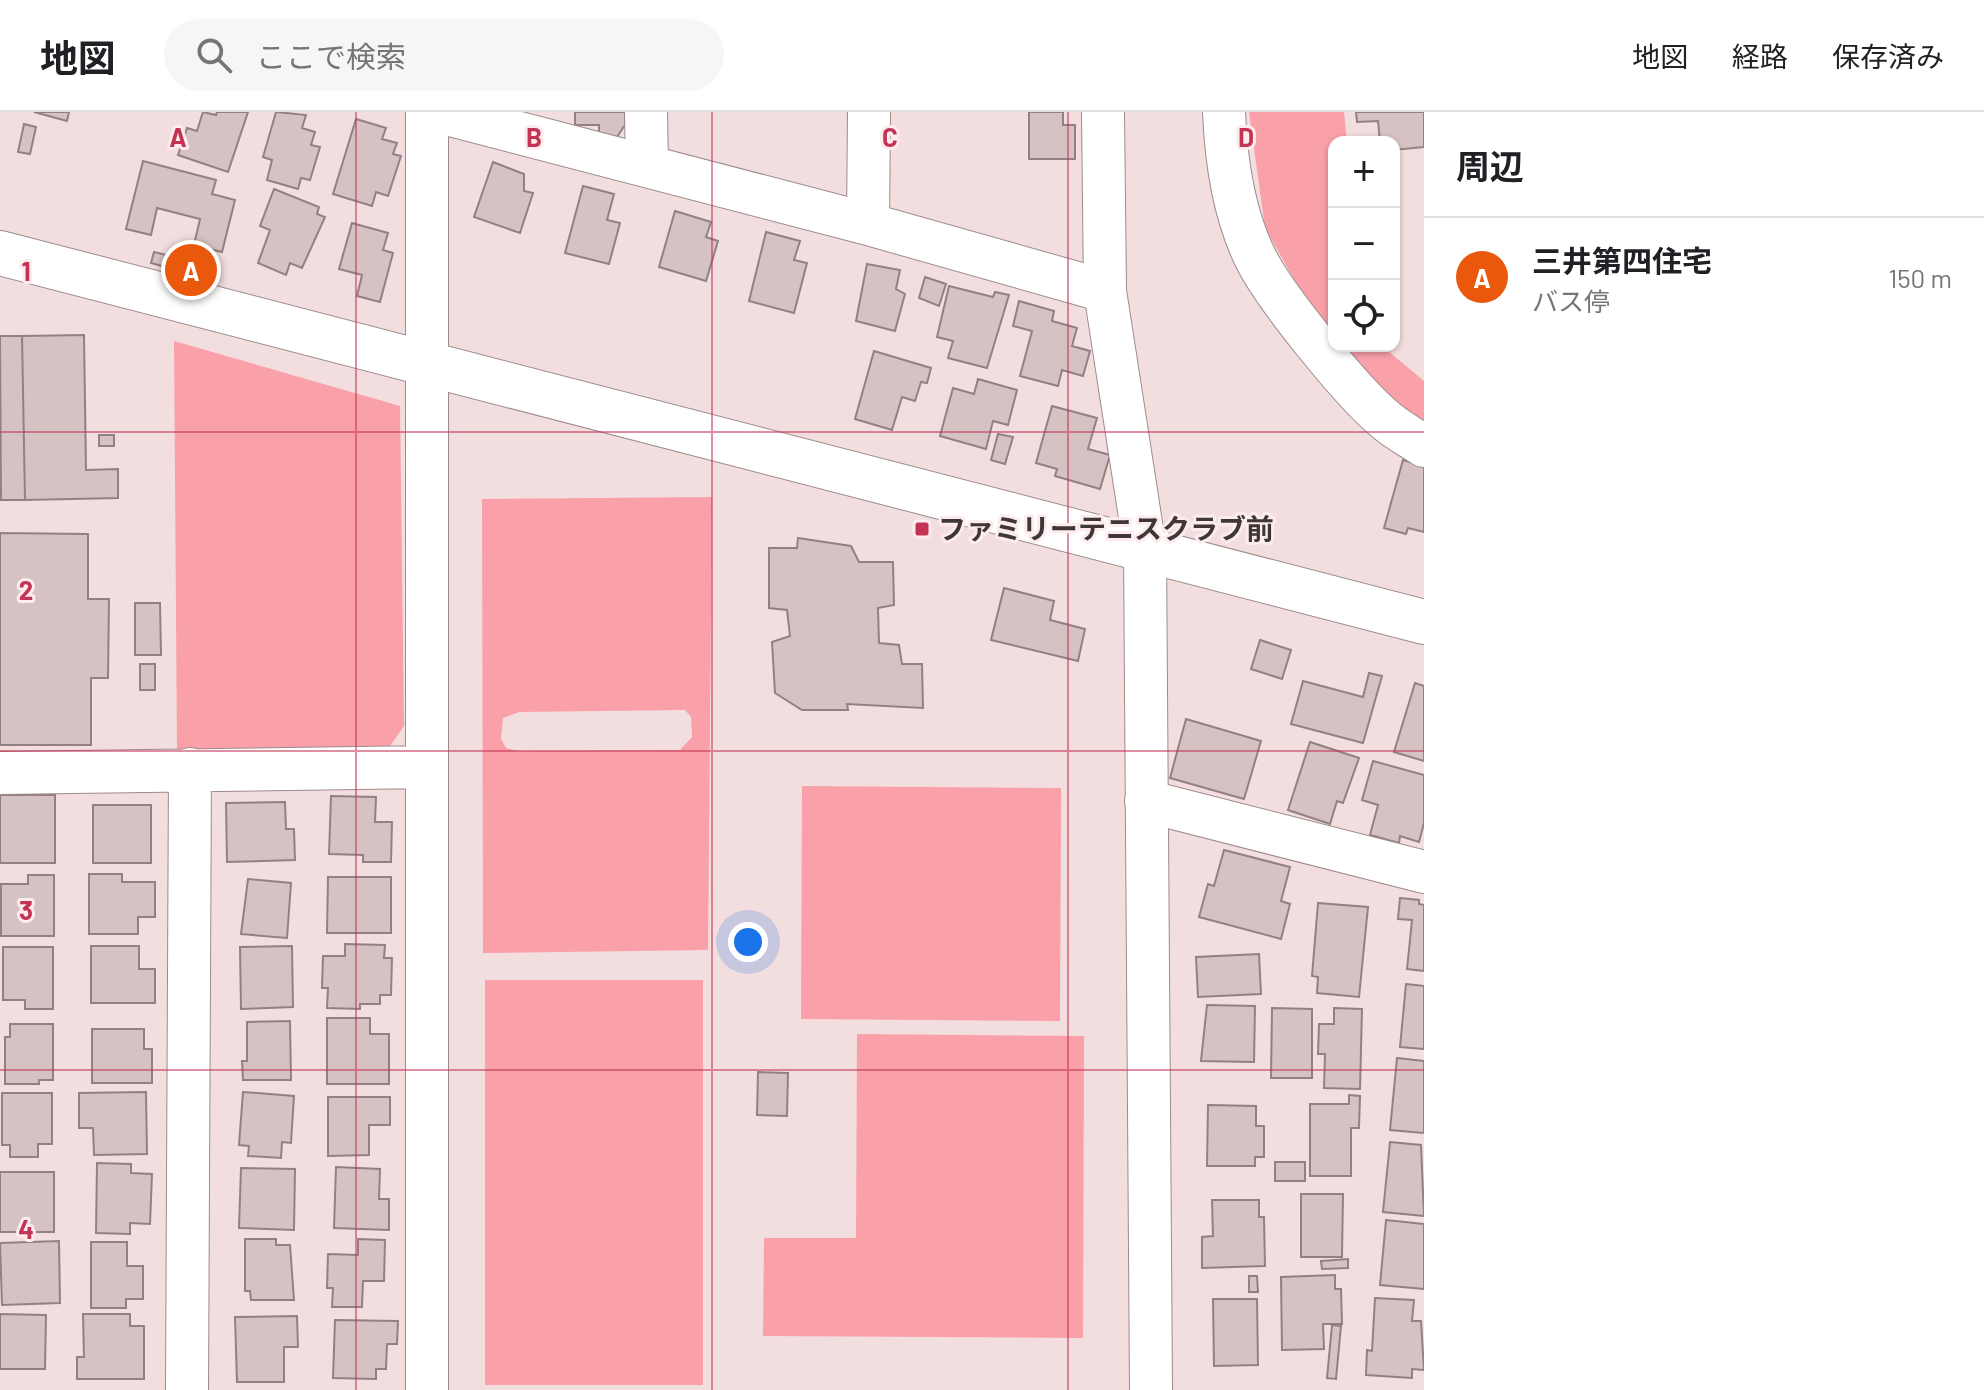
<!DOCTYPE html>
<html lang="ja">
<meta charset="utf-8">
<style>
:root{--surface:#fff;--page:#f6f6f6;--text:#202124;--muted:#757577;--line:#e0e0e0;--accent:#ea580c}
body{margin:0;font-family:Barlow,"Noto Sans JP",sans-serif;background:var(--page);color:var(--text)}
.controls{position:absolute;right:24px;top:24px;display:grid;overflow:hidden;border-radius:16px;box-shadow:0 2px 6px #0004}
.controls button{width:72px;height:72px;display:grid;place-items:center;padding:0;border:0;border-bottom:2px solid var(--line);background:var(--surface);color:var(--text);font:40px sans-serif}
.you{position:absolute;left:748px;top:830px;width:28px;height:28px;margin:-20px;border:6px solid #fff;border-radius:50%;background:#1a73e8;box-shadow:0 0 0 12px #1a73e833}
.badge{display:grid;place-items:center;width:52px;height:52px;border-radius:50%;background:var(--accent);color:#fff;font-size:26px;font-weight:700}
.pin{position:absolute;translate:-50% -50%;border:4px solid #fff;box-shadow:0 2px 8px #0006}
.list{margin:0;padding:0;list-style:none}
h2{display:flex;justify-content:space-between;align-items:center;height:104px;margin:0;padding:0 32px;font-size:34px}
h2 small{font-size:26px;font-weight:400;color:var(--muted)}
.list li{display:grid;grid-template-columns:52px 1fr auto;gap:24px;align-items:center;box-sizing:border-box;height:120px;padding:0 32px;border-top:2px solid var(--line)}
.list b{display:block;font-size:30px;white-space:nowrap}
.list p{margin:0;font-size:26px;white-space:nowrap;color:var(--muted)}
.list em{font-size:26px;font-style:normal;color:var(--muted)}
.icon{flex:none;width:44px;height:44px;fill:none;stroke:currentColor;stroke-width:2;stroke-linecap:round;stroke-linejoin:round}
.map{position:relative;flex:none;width:1424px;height:1278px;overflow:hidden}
header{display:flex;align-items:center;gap:48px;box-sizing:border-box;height:112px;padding:0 40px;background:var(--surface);border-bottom:2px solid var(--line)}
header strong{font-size:38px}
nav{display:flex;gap:44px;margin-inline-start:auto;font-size:28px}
.search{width:560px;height:72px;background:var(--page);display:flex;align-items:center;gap:20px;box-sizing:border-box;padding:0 28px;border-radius:44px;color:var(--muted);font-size:30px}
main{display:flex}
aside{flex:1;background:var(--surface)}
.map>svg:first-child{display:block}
.green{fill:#faa0a9;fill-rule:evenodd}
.building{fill:#d7c2c3;stroke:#938082;stroke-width:2}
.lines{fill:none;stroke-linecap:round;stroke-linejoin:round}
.minor-casing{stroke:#9e8b8c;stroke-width:44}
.tertiary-casing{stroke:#9e8b8c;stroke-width:46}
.minor{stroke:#fff;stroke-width:42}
.tertiary{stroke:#fff;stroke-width:44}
.grid{fill:none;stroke:#c33353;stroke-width:2;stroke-opacity:0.55}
.poi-dot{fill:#c33353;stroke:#fdeced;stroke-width:3}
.labels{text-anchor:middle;stroke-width:6;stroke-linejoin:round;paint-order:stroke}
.poi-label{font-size:28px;font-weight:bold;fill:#3e3637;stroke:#fdeced;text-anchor:start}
.grid-label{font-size:26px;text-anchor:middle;font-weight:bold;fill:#c33353;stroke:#fdeced;stroke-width:6;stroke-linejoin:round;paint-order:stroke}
</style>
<header>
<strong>地図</strong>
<div class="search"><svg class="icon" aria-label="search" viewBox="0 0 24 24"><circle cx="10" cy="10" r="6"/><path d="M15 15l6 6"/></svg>ここで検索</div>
<nav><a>地図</a><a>経路</a><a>保存済み</a></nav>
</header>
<main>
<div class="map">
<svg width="1424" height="1278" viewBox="0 0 1424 1278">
<rect width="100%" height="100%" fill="#f3dedf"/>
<!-- green -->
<path class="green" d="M 1249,0 L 1344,0 L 1347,30 L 1334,30 L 1334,130 L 1328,135 L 1334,147 L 1334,223 L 1300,178 L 1265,116 Z
M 174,229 L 400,294 L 404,614 L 383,644 L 177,641 Z
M 1343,234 L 1382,234 L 1424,269 L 1424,312 L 1372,273 Z
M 712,385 L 708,838 L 483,841 L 482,387 ZM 685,598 L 691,605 L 692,625 L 680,638 L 518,639 L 506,636 L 501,627 L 503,606 L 519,600 Z
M 802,674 L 1061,676 L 1060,909 L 801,907 Z
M 485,868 L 703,868 L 703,1273 L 485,1273 Z
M 857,922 L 1084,924 L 1083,1226 L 763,1224 L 764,1126 L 856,1126 Z"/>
<!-- building -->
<path class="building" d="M 34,0 L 69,0 L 67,9 Z
M 203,0 L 216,3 L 217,0 L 248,0 L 228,60 L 178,43 L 187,16 L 197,19 Z
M 276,0 L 306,3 L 302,16 L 315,20 L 311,33 L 320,35 L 310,68 L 301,66 L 298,77 L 267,68 L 272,48 L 263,45 Z
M 575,0 L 625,0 L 625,13 L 617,25 L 599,22 L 599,13 L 575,13 Z
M 1029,0 L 1063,0 L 1063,13 L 1075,13 L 1075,47 L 1029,47 Z
M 1356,0 L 1424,0 L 1424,35 L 1394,38 L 1394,30 L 1380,30 L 1378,9 L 1357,10 Z
M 356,7 L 386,16 L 382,27 L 397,31 L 393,42 L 401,44 L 388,84 L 376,80 L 372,94 L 333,82 Z
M 24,12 L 36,15 L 30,42 L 18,40 Z
M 143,49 L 216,68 L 212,82 L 235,88 L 222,140 L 194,133 L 200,107 L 157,96 L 151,123 L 126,117 Z
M 493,50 L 524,62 L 524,79 L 533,81 L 520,121 L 474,105 Z
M 583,74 L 614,82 L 607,108 L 620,111 L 609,152 L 565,141 Z
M 274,77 L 319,95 L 317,102 L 325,105 L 302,156 L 290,151 L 286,163 L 258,151 L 270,118 L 260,114 Z
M 675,99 L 711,110 L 706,125 L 718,129 L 706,169 L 659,155 Z
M 352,111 L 388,121 L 383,138 L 393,141 L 380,190 L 357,184 L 362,163 L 339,157 Z
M 766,120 L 800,129 L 794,148 L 807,151 L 794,201 L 749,189 Z
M 154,140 L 190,149 L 187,161 L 151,151 Z
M 867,152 L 900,158 L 896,177 L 905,182 L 895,219 L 856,209 Z
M 925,165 L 946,172 L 939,194 L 919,186 Z
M 949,174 L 993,185 L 995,180 L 1009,183 L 987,256 L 948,246 L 953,229 L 937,225 Z
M 1019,189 L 1054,199 L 1052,209 L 1077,216 L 1072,234 L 1090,239 L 1083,264 L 1062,258 L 1058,274 L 1020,264 L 1032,219 L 1013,214 Z
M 84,223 L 86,358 L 118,357 L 118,386 L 25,388 L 22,224 Z
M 0,224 L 22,224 L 25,388 L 1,388 Z
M 874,239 L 931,256 L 927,271 L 921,270 L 915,289 L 902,285 L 892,318 L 855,307 Z
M 978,267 L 1017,278 L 1008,313 L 993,309 L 986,337 L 940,324 L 953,276 L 974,282 Z
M 1052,294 L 1097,306 L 1088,337 L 1110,343 L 1100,377 L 1055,364 L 1057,357 L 1036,351 Z
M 998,322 L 1013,325 L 1005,352 L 991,348 Z
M 99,323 L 114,323 L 114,334 L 99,334 Z
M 1403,348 L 1424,354 L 1424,420 L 1408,416 L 1406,422 L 1384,416 Z
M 0,421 L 88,422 L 88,487 L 109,487 L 108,566 L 91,566 L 91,633 L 0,633 Z
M 798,426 L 851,434 L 859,450 L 893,450 L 894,493 L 878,496 L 879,531 L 899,533 L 902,552 L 922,552 L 923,596 L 847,592 L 848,598 L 802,598 L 775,581 L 772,530 L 790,524 L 787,498 L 769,496 L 769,436 L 797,436 Z
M 1004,476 L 1054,489 L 1050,508 L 1085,517 L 1078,549 L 991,528 Z
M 135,491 L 160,491 L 161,543 L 135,543 Z
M 1260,528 L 1291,538 L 1282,567 L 1251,557 Z
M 140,552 L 155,552 L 155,578 L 140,578 Z
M 1369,561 L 1382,564 L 1363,631 L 1291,612 L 1303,569 L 1363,585 Z
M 1415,571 L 1424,574 L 1424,649 L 1394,640 Z
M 1186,607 L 1261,629 L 1244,687 L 1170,666 Z
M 1310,630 L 1359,646 L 1343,691 L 1337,689 L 1330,712 L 1288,698 Z
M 1373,649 L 1424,663 L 1424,711 L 1419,730 L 1400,724 L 1399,731 L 1370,723 L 1378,693 L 1362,688 Z
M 0,683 L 55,683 L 55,751 L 0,751 Z
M 331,684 L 376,685 L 375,710 L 392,710 L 391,750 L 363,750 L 363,743 L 329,742 Z
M 285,690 L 286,717 L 294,717 L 295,748 L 227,750 L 226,691 Z
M 93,693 L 151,693 L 151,751 L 93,751 Z
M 1224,738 L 1290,755 L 1281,789 L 1290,792 L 1281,827 L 1199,805 L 1208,772 L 1214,774 Z
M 89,762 L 122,762 L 122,770 L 155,770 L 155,805 L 138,805 L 138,822 L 89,822 Z
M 28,763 L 54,763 L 54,824 L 1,824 L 1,772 L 28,772 Z
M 328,765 L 391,765 L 391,821 L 327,821 Z
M 248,767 L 291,771 L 287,826 L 241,822 Z
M 1400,786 L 1419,788 L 1419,792 L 1424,793 L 1424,859 L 1407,857 L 1412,808 L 1398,807 Z
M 1318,791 L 1368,795 L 1359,885 L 1317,881 L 1318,865 L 1312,864 Z
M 345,832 L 385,833 L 384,846 L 392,846 L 391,883 L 380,883 L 380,892 L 360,892 L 360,897 L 327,896 L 328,876 L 322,876 L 323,844 L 345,844 Z
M 91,834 L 139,834 L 139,857 L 155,857 L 155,891 L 91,891 Z
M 292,834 L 293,895 L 241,897 L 240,835 Z
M 3,835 L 53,835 L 53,897 L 25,897 L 25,888 L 3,888 Z
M 1259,842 L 1261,882 L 1198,885 L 1196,845 Z
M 1406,872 L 1424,874 L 1424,937 L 1400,935 Z
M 1207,893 L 1255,894 L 1254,950 L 1201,949 Z
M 1272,896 L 1312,897 L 1312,966 L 1271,966 Z
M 1334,896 L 1362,897 L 1360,977 L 1324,976 L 1325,942 L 1318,942 L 1319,912 L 1334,912 Z
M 327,906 L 370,906 L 370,922 L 389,922 L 389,972 L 327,972 Z
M 290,909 L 291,968 L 243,968 L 242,949 L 247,949 L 247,910 Z
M 10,912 L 53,912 L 53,968 L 39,968 L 39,972 L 5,972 L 5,925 L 10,925 Z
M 92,917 L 144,917 L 144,937 L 152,937 L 152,971 L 92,971 Z
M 1397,946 L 1424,949 L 1424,1021 L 1390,1018 Z
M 758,960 L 788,961 L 787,1004 L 757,1003 Z
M 146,980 L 147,1042 L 94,1043 L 93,1016 L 79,1016 L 79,981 Z
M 243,980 L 294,984 L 291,1031 L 282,1030 L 281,1046 L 248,1044 L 249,1034 L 239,1033 Z
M 2,981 L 52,981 L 52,1032 L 38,1032 L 38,1045 L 10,1045 L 10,1033 L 2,1033 Z
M 1349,983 L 1360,984 L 1359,1016 L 1351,1016 L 1351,1064 L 1310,1064 L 1310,992 L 1349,992 Z
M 328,985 L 390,985 L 390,1013 L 369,1013 L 369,1043 L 328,1044 Z
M 1208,993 L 1256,994 L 1256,1014 L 1264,1014 L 1264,1045 L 1255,1045 L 1255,1054 L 1207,1054 Z
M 1390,1030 L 1421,1033 L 1424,1104 L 1383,1100 Z
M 1275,1050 L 1305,1050 L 1305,1069 L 1275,1069 Z
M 97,1051 L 131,1052 L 131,1061 L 152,1062 L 150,1112 L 130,1111 L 130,1122 L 96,1121 Z
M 336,1055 L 380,1057 L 379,1087 L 389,1087 L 389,1118 L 334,1116 Z
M 241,1056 L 295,1057 L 294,1118 L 239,1116 Z
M 0,1060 L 54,1060 L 54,1120 L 0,1120 Z
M 1301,1082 L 1343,1082 L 1342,1145 L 1301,1145 Z
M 1212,1088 L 1259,1088 L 1259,1105 L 1264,1105 L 1265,1154 L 1202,1156 L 1202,1125 L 1213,1124 Z
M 1386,1108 L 1424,1112 L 1424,1177 L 1380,1173 Z
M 245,1127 L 276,1127 L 276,1133 L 290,1133 L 294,1188 L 251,1188 L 250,1179 L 245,1179 Z
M 358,1127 L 385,1128 L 384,1169 L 363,1169 L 362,1195 L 332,1195 L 333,1176 L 327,1176 L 328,1142 L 358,1143 Z
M 59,1129 L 60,1191 L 2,1193 L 0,1131 Z
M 91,1130 L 127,1130 L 127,1154 L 143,1154 L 143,1187 L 126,1187 L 126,1196 L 91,1196 Z
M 1348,1147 L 1348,1156 L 1322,1157 L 1321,1149 Z
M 1335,1163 L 1335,1177 L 1341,1177 L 1342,1212 L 1323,1212 L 1324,1237 L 1282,1238 L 1281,1165 Z
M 1249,1164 L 1257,1164 L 1258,1180 L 1249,1180 Z
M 1375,1186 L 1414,1188 L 1412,1209 L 1421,1209 L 1424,1258 L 1412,1257 L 1412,1266 L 1366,1263 L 1367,1238 L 1372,1239 Z
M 1213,1187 L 1257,1187 L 1258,1253 L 1214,1254 Z
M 0,1202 L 46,1203 L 45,1257 L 0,1257 Z
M 83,1202 L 130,1202 L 130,1214 L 144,1214 L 144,1267 L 77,1267 L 77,1245 L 84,1245 Z
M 297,1204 L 298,1235 L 284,1235 L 284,1270 L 237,1270 L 235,1205 Z
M 335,1208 L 398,1209 L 397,1232 L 387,1232 L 386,1257 L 376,1257 L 376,1267 L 333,1266 Z
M 1332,1213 L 1341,1214 L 1336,1267 L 1327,1266 Z"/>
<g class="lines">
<!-- minor casing -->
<g class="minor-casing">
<path id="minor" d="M 427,0 L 427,1278
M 439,0 L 868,112 L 1105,179
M 646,0 L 647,54
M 1103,0 L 1105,179 L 1145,437 L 1151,1278
M 1224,0 C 1226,48 1233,99 1254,143 C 1272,182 1354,283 1388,310 C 1399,319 1412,326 1424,334
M 868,112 L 869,0
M 0,661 L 427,655
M 1146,689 L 1424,760
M 187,1278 L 190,657"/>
</g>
<!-- tertiary casing -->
<g class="tertiary-casing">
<path id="tertiary" d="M 0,141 L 1424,510"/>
</g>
<!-- minor -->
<use href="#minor" class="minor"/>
<!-- tertiary -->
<use href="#tertiary" class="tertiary"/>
</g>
<!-- grid -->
<path class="grid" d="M 356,0 L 356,1278M 712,0 L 712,1278M 1068,0 L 1068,1278M 0,320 L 1424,320M 0,639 L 1424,639M 0,958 L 1424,958"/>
<!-- markers -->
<rect class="poi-dot" x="914" y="409" width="16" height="16" rx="4"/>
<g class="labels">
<!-- poi labels -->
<g class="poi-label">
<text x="938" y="427">ファミリーテニスクラブ前</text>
</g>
</g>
<g class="grid-label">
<text x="178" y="35">A</text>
<text x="534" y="35">B</text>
<text x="890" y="35">C</text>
<text x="1246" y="35">D</text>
<text x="26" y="169">1</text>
<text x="26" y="488">2</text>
<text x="26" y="808">3</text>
<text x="26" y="1127">4</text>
</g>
</svg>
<div class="controls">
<button>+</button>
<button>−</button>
<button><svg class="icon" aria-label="locate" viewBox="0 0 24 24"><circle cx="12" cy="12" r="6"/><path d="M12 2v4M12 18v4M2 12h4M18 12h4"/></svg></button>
</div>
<div class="you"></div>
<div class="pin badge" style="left:191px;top:158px">A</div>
</div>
<aside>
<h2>周辺<small></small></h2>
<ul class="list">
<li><span class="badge">A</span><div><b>三井第四住宅</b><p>バス停</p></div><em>150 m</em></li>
</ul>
</aside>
</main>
